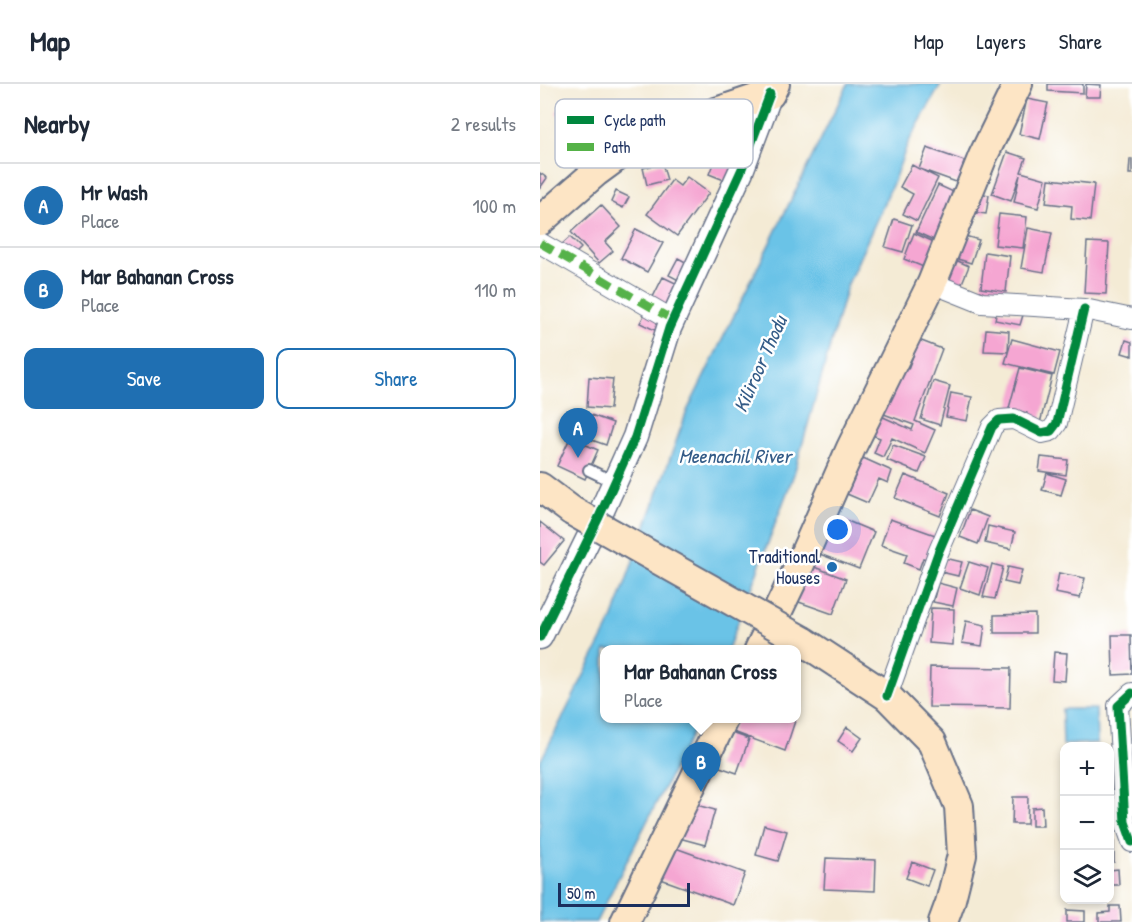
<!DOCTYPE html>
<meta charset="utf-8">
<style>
:root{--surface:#fff;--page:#f6f6f7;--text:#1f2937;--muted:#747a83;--line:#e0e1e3;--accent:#1f6fb2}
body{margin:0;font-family:"Patrick Hand",sans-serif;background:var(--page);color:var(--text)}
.controls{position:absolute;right:18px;bottom:18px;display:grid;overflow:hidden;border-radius:12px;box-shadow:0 3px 9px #0003}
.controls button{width:54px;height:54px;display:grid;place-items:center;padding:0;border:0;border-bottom:2px solid var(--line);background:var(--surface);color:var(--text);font:30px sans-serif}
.scale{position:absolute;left:18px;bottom:15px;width:132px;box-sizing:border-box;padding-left:6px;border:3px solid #1b2f5e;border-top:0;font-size:16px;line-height:21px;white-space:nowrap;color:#1b2f5e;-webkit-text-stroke:4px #fff;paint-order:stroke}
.you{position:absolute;left:298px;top:446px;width:21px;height:21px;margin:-15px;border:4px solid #fff;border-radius:50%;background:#1a73e8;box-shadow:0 0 0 9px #1a73e833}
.badge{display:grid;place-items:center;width:39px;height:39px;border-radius:50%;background:var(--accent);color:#fff;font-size:20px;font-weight:700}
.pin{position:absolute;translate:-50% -50px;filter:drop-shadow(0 2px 3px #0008)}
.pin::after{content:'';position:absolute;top:32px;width:21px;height:18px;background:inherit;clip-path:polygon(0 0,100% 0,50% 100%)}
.popup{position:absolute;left:60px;top:561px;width:201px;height:78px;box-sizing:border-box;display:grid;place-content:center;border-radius:12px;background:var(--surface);filter:drop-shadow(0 2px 4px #0005);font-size:20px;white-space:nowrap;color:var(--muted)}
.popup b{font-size:22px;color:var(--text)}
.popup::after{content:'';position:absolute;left:50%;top:100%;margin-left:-12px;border:12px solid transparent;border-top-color:var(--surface)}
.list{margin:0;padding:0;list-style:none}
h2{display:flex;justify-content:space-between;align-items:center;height:78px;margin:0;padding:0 24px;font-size:26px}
h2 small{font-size:20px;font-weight:400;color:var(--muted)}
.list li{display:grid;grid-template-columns:39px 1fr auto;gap:18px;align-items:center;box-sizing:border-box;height:84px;padding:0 24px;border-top:2px solid var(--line)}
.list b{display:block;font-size:22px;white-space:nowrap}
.list p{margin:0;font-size:20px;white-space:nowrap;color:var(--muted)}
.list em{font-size:20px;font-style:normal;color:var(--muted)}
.actions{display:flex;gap:12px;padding:18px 24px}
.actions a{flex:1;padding:14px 0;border:2px solid var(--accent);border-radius:12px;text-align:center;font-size:21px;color:var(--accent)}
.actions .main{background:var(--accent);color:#fff}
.icon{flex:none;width:33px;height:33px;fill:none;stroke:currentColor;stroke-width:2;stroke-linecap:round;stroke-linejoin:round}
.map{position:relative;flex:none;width:592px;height:838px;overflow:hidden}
header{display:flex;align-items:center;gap:36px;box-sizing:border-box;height:84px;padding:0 30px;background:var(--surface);border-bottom:2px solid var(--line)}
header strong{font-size:28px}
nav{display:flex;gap:33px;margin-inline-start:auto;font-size:21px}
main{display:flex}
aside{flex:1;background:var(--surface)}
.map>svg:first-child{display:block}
.water{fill:#6ac3e7;stroke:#4279a2;stroke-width:1.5}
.building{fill:#f5a6d2}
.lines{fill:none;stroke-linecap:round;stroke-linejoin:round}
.service-casing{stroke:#677188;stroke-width:14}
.minor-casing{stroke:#677188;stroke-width:22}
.tertiary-casing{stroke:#677188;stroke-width:27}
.secondary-casing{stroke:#677188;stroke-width:32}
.service{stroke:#fff;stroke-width:10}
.minor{stroke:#fff;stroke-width:20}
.tertiary{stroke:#fff;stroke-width:24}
.secondary{stroke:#fde5c5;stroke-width:28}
.secondary-bridge-casing{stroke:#677188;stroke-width:32;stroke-linecap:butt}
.secondary-bridge{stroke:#fde5c5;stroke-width:28}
.quiet{stroke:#55b248;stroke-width:8;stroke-dasharray:15 8;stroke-linecap:butt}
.cycleway-casing{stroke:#fff;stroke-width:13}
.cycleway{stroke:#00873e;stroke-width:9}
.poi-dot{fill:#1f6fb2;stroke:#fff;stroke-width:2}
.labels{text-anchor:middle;stroke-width:5;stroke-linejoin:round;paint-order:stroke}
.poi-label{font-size:18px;fill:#1b2f5e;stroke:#fff;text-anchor:end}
.water-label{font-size:20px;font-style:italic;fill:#335b87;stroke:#fff}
.key{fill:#fff;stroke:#bbc1cf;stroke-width:1.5}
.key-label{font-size:16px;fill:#1b2f5e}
</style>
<header>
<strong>Map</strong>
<nav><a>Map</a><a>Layers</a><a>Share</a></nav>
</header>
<main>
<aside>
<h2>Nearby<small>2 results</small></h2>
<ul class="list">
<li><span class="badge">A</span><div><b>Mr Wash</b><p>Place</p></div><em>100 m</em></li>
<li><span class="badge">B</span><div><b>Mar Bahanan Cross</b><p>Place</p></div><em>110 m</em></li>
</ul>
<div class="actions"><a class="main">Save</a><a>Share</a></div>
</aside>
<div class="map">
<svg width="592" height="838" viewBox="0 0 592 838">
<rect width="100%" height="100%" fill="#fff"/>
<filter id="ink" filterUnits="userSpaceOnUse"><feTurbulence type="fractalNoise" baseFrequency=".0167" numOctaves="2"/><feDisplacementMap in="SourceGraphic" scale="12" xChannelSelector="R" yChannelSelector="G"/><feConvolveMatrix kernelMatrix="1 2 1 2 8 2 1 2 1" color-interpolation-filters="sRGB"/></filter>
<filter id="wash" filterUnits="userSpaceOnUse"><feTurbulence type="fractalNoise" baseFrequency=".008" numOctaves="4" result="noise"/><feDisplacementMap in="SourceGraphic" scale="24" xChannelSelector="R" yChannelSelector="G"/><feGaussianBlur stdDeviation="1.35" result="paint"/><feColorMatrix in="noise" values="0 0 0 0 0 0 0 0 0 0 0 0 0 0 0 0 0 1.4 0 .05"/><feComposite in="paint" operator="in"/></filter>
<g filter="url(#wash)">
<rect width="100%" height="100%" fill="#f4ebd5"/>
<!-- water -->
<path class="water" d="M 308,0 L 401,0 L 368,59 L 353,99 L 307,202 L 254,390 L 188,565 L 65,566 L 65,634 L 159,635 L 56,838 L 0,838 L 0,678 L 72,536 L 147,327 Z
M 522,625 L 556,625 L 557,659 L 523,661 Z"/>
<g id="blocks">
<!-- building -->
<path class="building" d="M 508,0 L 543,0 L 543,9 L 508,7 Z
M 546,0 L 561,1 L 560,13 L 545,13 Z
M 487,15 L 508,19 L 500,55 L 479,50 Z
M 25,16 L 42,26 L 34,39 L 16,29 Z
M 128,23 L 131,32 L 116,37 L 112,28 Z
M 167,40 L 206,57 L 189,98 L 169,90 L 173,80 L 154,72 Z
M 387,64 L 427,78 L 419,99 L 380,85 L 398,94 L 377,137 L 363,130 L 373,110 L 360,103 L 372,81 L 379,85 Z
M 467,68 L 486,74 L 481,88 L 506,95 L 498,124 L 474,118 L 480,91 L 471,117 L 452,110 Z
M 590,75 L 592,75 L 592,90 L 589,90 Z
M 122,79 L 127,96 L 107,101 L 103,84 Z
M 0,89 L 7,94 L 0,104 Z
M 147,93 L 169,109 L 137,152 L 107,130 L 132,96 L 140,102 Z
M 509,95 L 554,100 L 550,137 L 531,135 L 532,122 L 506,119 Z
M 398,101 L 418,110 L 396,157 L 376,148 Z
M 76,107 L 89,113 L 83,124 L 71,118 Z
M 435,108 L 449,111 L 446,130 L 432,128 Z
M 61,121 L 81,143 L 65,158 L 73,167 L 59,179 L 31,148 Z
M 459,130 L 487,133 L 483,164 L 455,161 Z
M 354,135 L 372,141 L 363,168 L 345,163 Z
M 488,144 L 512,149 L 504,188 L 481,184 Z
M 96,145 L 123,159 L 107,188 L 81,174 Z
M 374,149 L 396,159 L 386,184 L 364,175 Z
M 418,150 L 439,156 L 431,179 L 411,173 Z
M 30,153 L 41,164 L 31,174 L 20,162 Z
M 547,158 L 569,159 L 566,210 L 544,209 Z
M 445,168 L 470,172 L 466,208 L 441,204 Z
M 409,173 L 429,182 L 420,204 L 400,195 Z
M 138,174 L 155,183 L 146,200 L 129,191 Z
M 123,193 L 144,203 L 132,229 L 110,219 Z
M 108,224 L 130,235 L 123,250 L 100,239 Z
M 457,226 L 483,231 L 480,241 L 455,236 Z
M 446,245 L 469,247 L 468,268 L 444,267 Z
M 472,255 L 520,268 L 514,291 L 465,279 Z
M 379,256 L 402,265 L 375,337 L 395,346 L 385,369 L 352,354 L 343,373 L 334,369 L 340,354 L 332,351 L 341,332 L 372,346 L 374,341 L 341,329 L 359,281 L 368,285 Z
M 586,256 L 592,258 L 592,272 L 582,269 Z
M 480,284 L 512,292 L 499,343 L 484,339 L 487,329 L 469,324 Z
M 49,293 L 73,295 L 70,325 L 47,323 Z
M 393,297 L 410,302 L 400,341 L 381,335 Z
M 411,309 L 432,313 L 427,337 L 406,333 Z
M 51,331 L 73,339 L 66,361 L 43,353 Z
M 30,354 L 58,366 L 45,395 L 17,382 Z
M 353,361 L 386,373 L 379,389 L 347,376 Z
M 501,373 L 528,376 L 526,391 L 499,387 Z
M 323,374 L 352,387 L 348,399 L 339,395 L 328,419 L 307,410 Z
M 507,389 L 526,395 L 521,411 L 502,406 Z
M 365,391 L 409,409 L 400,432 L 355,414 Z
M 430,426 L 448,433 L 438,460 L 420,453 Z
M 293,431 L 334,448 L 319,485 L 277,469 Z
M 350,435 L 398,452 L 390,476 L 383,474 L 379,485 L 364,479 L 367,470 L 341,461 Z
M 0,438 L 24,457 L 4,481 L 0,478 Z
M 448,442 L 475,448 L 471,465 L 445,459 Z
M 405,474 L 422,478 L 418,492 L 401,488 Z
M 429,478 L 448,484 L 440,511 L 420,504 Z
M 452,480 L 463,483 L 455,515 L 443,513 Z
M 269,481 L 306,495 L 293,530 L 256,517 Z
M 468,483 L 482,486 L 478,501 L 464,498 Z
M 519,489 L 545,494 L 540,514 L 515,509 Z
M 398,499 L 417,504 L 413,522 L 393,518 Z
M 391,524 L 414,525 L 413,561 L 389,559 Z
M 495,530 L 495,549 L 454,549 L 454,531 Z
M 426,537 L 445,541 L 442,562 L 422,559 Z
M 572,551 L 591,551 L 592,590 L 573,591 Z
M 514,568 L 527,569 L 525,597 L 512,596 Z
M 390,583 L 471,584 L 470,624 L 389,623 Z
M 196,634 L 256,634 L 245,667 L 191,647 Z
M 307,643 L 322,654 L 313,667 L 298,657 Z
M 189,648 L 209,655 L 197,689 L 177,682 Z
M 473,713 L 488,713 L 487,740 L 472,740 Z
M 149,719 L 175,726 L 165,761 L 139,754 Z
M 502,723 L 503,742 L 492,742 L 492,724 Z
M 224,741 L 247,747 L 238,777 L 216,771 Z
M 570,746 L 574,746 L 574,778 L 570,778 Z
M 130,762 L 205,789 L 193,821 L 118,794 Z
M 286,774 L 336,776 L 335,807 L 284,805 Z
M 372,778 L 393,786 L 387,802 L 366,794 Z
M 578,785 L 579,801 L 570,801 L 570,786 Z
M 570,822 L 580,822 L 581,838 L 559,838 L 559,829 L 570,828 Z
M 527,826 L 545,827 L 545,838 L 527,838 Z"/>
</g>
</g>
<g filter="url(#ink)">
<use href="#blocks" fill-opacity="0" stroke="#677188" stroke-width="1.5"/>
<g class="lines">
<!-- service casing -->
<g class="service-casing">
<path id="service" d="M 49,386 L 74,398"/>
</g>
<!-- minor casing -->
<g class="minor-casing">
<path id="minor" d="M 0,159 L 133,236
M 392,199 L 442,219 L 544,225 L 592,235
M 592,609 L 578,622 L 585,738 L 592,758
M 347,612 L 398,469 L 452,343 L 459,336 L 474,335 L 502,349 L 511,347 L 517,339 L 544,225"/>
</g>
<!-- tertiary casing -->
<g class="tertiary-casing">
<path id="tertiary" d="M 0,553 L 59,433 L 95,353 L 129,244 L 201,87 L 230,10"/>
</g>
<!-- secondary casing -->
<g class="secondary-casing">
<path id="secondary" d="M 0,137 L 56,88 L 105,52 L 230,10 L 235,0
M 0,403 L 32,427
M 263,557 L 347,612 L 392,658 L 419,722 L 422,771 L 410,819 L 403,838
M 219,566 L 256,489 L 311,364 L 392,199 L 443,72 L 478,0
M 85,838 L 184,634"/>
</g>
<!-- service -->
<use href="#service" class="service"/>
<!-- minor -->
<use href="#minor" class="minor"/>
<!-- tertiary -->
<use href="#tertiary" class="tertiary"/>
<!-- secondary -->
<use href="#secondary" class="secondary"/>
<!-- secondary-bridge casing -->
<g class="secondary-bridge-casing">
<path id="secondary-bridge" d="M 32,427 L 263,557"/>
</g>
<!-- secondary-bridge -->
<use href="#secondary-bridge" class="secondary-bridge"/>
<!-- quiet -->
<path class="quiet" d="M 0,159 L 133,236"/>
<!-- cycleway casing -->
<g class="cycleway-casing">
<path id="cycleway" d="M 0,553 L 59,433 L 95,353 L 129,244 L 201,87 L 230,10
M 592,609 L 578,622 L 585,738 L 592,758
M 347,612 L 398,469 L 452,343 L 459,336 L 474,335 L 502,349 L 511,347 L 517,339 L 544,225"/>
</g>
<!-- cycleway -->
<use href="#cycleway" class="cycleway"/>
</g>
</g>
<!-- markers -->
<circle class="poi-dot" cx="292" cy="483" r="6"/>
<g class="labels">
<!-- poi labels -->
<g class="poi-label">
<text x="280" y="479">Traditional<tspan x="280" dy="21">Houses</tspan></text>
</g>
<!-- water labels -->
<g class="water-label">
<text transform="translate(220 280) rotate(-66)" y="7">Kiliroor Thodu</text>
<text x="195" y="379">Meenachil River</text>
</g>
</g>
<!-- legend -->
<rect x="15" y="15" width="198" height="69" rx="9" class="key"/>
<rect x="27" y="32" width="27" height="8" fill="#00873e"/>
<rect x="27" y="59" width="27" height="8" fill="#55b248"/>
<g class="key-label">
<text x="64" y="42">Cycle path</text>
<text x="64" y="69">Path</text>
</g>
</svg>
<div class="controls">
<button>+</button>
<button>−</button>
<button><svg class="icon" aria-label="layers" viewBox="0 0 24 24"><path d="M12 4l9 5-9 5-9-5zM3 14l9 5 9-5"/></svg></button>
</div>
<div class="scale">50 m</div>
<div class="you"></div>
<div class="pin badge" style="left:38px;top:374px">A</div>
<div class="pin badge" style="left:161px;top:708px">B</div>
<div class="popup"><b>Mar Bahanan Cross</b>Place</div>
</div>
</main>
